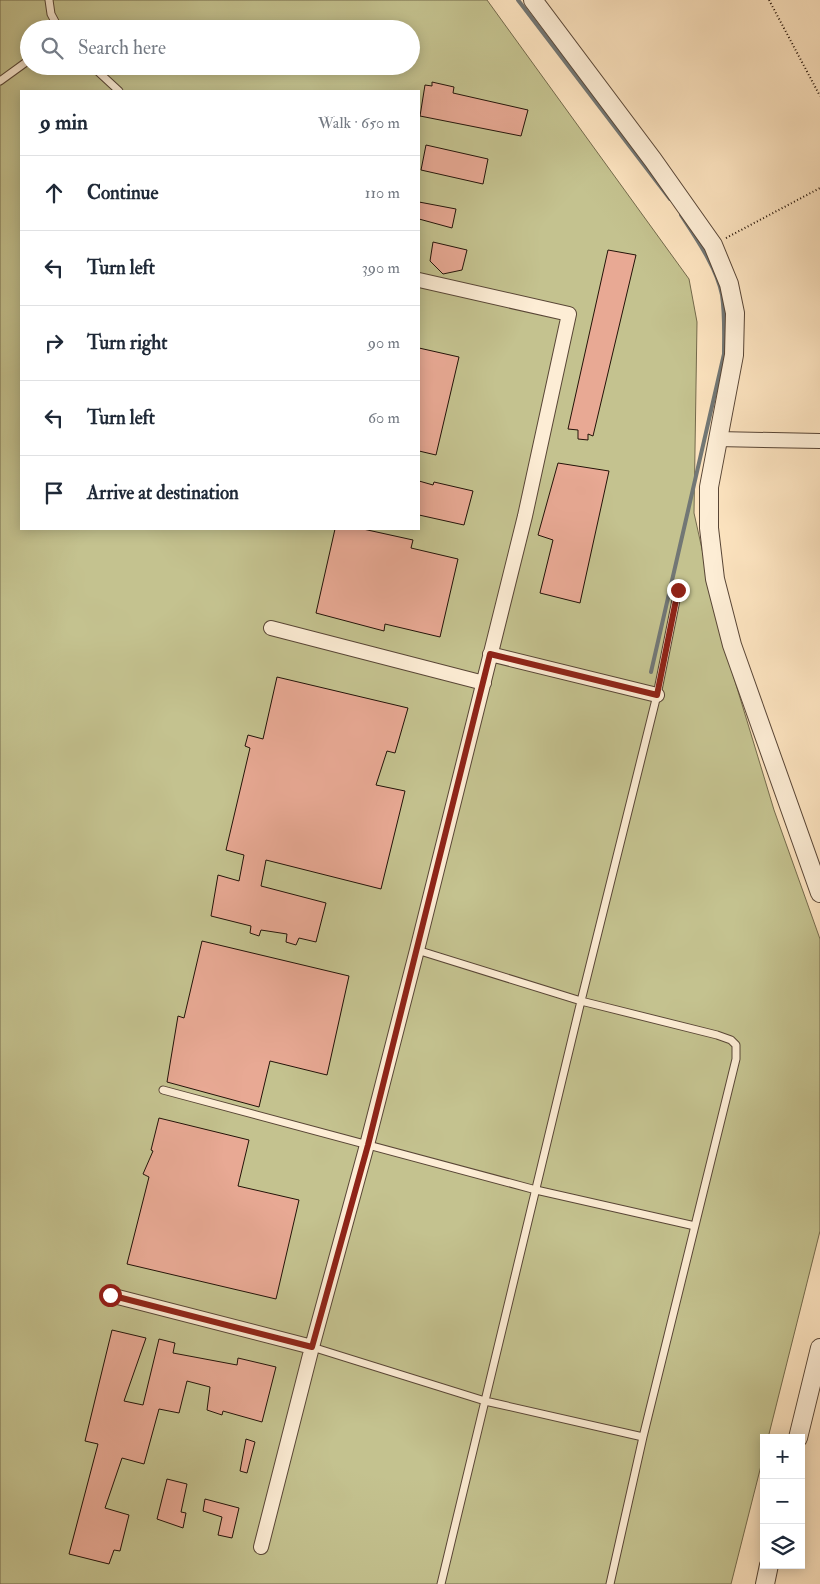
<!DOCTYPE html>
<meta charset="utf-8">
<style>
:root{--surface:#fff;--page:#f2f2f3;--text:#1f2937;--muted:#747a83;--line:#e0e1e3}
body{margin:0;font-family:"IM FELL Double Pica",serif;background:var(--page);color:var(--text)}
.controls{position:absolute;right:15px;bottom:15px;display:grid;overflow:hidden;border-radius:0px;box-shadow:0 2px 12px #0003}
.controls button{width:45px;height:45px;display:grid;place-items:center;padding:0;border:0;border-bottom:1px solid var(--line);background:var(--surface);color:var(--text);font:25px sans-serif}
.stop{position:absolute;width:15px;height:15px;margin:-11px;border:4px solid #8f2418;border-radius:50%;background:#fff}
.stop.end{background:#8f2418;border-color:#fff;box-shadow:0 1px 5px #0008}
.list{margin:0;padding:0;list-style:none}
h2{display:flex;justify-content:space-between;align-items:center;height:65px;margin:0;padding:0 20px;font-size:21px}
h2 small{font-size:16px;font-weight:400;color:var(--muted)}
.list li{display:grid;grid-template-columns:32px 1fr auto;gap:15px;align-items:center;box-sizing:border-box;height:75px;padding:0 20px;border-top:1px solid var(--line)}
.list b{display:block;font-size:19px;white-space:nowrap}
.list em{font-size:16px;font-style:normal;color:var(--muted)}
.icon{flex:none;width:28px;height:28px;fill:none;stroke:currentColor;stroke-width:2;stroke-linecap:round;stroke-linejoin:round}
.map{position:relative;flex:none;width:820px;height:1584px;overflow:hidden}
.search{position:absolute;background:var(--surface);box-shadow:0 2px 12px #0003;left:20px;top:20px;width:400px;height:55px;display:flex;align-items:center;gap:12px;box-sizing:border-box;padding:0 18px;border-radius:28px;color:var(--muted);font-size:19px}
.panel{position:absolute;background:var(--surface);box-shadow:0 2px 12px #0003;left:20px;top:90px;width:400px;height:440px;border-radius:0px}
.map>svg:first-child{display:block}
.green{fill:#c4c28f;stroke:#746a4c;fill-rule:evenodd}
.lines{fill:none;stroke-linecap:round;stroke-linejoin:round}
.stream{stroke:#727775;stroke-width:4}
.building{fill:#e8a994;stroke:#231208}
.service-casing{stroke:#594636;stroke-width:9}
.minor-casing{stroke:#594636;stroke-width:16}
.tertiary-casing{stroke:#594636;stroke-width:20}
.path{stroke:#231208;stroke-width:2;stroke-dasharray:1 2.5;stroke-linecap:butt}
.service{stroke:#fdedd5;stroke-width:7}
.minor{stroke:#fdedd5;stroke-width:14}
.tertiary{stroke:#fdedd5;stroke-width:18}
.route{stroke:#8f2418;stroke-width:6}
</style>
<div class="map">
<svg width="820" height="1584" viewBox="0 0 820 1584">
<rect width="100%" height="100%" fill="#fce3bf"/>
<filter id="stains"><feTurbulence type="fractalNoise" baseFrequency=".004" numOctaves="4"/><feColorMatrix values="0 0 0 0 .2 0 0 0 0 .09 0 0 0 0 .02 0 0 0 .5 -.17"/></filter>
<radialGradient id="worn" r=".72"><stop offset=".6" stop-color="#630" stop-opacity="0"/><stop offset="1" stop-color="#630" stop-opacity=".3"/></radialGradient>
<!-- green -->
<path class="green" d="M 0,0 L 487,0 L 689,279 L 697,322 L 694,513 L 721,635 L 774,810 L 820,939 L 820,1231 L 768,1438 L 764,1438 L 764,1454 L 731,1584 L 0,1584 ZM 29,29 L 411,29 L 411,66 L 29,66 ZM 21,91 L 419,91 L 419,529 L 21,529 Z"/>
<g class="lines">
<!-- stream -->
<path class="stream" d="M 518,0 L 670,199
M 651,672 L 724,354 C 724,334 725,315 722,295 C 717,268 696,238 681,215"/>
</g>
<!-- building -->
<path class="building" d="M 432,82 L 454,87 L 453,93 L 528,110 L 521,136 L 420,116 L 425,85 L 432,86 Z
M 426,145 L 488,159 L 483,184 L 421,170 Z
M 419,202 L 456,209 L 452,228 L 419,219 Z
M 433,242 L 467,250 L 462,270 L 443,274 L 430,261 Z
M 608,250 L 636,255 L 593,436 L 588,434 L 588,440 L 578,439 L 578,430 L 568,429 Z
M 419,348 L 459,357 L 436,455 L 419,451 Z
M 558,463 L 609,471 L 580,603 L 540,593 L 553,540 L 538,535 Z
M 419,481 L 433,485 L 434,482 L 473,491 L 464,525 L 419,515 Z
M 335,529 L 363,529 L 413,540 L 411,548 L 458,559 L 440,637 L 385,624 L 384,631 L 316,613 Z
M 277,677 L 408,708 L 395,753 L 387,751 L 376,785 L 405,791 L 381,889 L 266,860 L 261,886 L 326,903 L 316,942 L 299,938 L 296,945 L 286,942 L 287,934 L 261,930 L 259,936 L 250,933 L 251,926 L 211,916 L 218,875 L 239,881 L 244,855 L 226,850 L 250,748 L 245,746 L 248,735 L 263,739 Z
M 202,941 L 349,976 L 327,1075 L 270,1061 L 259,1107 L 167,1082 L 178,1016 L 184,1018 Z
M 159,1118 L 249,1140 L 238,1186 L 299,1200 L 276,1299 L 127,1264 L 149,1177 L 143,1174 L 153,1151 L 151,1150 Z
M 112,1330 L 146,1338 L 124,1401 L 143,1405 L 159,1339 L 175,1343 L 173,1353 L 237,1365 L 238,1358 L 276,1367 L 262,1422 L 223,1411 L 222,1415 L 207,1410 L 210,1387 L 187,1381 L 179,1413 L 159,1409 L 144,1464 L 122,1458 L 105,1508 L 129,1515 L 120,1551 L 114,1550 L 109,1564 L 69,1554 L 98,1444 L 85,1441 Z
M 246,1439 L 255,1442 L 247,1473 L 240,1471 Z
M 167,1479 L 187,1484 L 181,1512 L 186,1513 L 183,1528 L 157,1519 Z
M 205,1499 L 239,1508 L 232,1538 L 218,1535 L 222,1517 L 203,1511 Z"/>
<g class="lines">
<!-- service casing -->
<g class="service-casing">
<path id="service" d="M 49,0 L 51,14 L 59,29
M 92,66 L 119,91
M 0,81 L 29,60
M 417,950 L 581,1001 L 717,1035 L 731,1040 L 736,1045 L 736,1059 L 643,1437 L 610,1584
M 163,1090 L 536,1190 L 695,1226
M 312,1347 L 485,1401 L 643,1437
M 441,1584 L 581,1001 L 657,695 L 678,590"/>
</g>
<!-- minor casing -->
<g class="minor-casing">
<path id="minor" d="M 717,439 L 820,441
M 271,628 L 484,683
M 490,654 L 657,695
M 110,1295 L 312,1347
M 261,1547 L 312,1347 L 367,1145 L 417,950 L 525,516 L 569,314 L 419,280"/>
</g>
<!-- tertiary casing -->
<g class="tertiary-casing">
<path id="tertiary" d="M 533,0 L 653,160 L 713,245 L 729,284 L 735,313 L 734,355 L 709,487 L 709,528 L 715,579 L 732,645 L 820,893
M 798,1438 L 820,1348
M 765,1584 L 769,1565"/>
</g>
<!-- path -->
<path class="path" d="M 769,0 L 820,96
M 726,238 L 820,188"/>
<!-- service -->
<use href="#service" class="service"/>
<!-- minor -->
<use href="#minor" class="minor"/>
<!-- tertiary -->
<use href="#tertiary" class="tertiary"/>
</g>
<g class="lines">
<!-- route -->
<path class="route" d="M 110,1295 L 312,1347 L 368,1145 L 490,654 L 657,695 L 678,590"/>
</g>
<rect width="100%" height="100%" filter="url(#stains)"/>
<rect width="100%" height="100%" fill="url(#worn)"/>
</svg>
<div class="controls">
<button>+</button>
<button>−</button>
<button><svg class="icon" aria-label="layers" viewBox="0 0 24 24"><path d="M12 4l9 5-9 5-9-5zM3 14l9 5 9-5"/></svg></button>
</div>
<div class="stop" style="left:110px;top:1295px"></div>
<div class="stop end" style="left:678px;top:590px"></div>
<div class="search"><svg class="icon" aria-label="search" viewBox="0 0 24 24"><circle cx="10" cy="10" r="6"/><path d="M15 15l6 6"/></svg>Search here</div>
<section class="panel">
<h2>9 min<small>Walk · 650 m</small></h2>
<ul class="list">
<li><svg class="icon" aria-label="ahead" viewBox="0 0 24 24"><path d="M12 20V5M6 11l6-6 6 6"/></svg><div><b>Continue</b></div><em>110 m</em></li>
<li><svg class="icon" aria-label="left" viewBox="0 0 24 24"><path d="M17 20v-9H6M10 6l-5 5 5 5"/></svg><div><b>Turn left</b></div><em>390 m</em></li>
<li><svg class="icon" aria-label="right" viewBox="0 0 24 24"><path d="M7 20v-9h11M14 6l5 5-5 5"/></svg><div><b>Turn right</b></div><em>90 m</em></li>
<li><svg class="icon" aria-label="left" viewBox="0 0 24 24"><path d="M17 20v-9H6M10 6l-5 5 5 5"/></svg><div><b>Turn left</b></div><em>60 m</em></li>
<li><svg class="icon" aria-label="arrive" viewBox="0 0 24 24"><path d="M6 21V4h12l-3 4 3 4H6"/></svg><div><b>Arrive at destination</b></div></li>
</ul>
</section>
</div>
